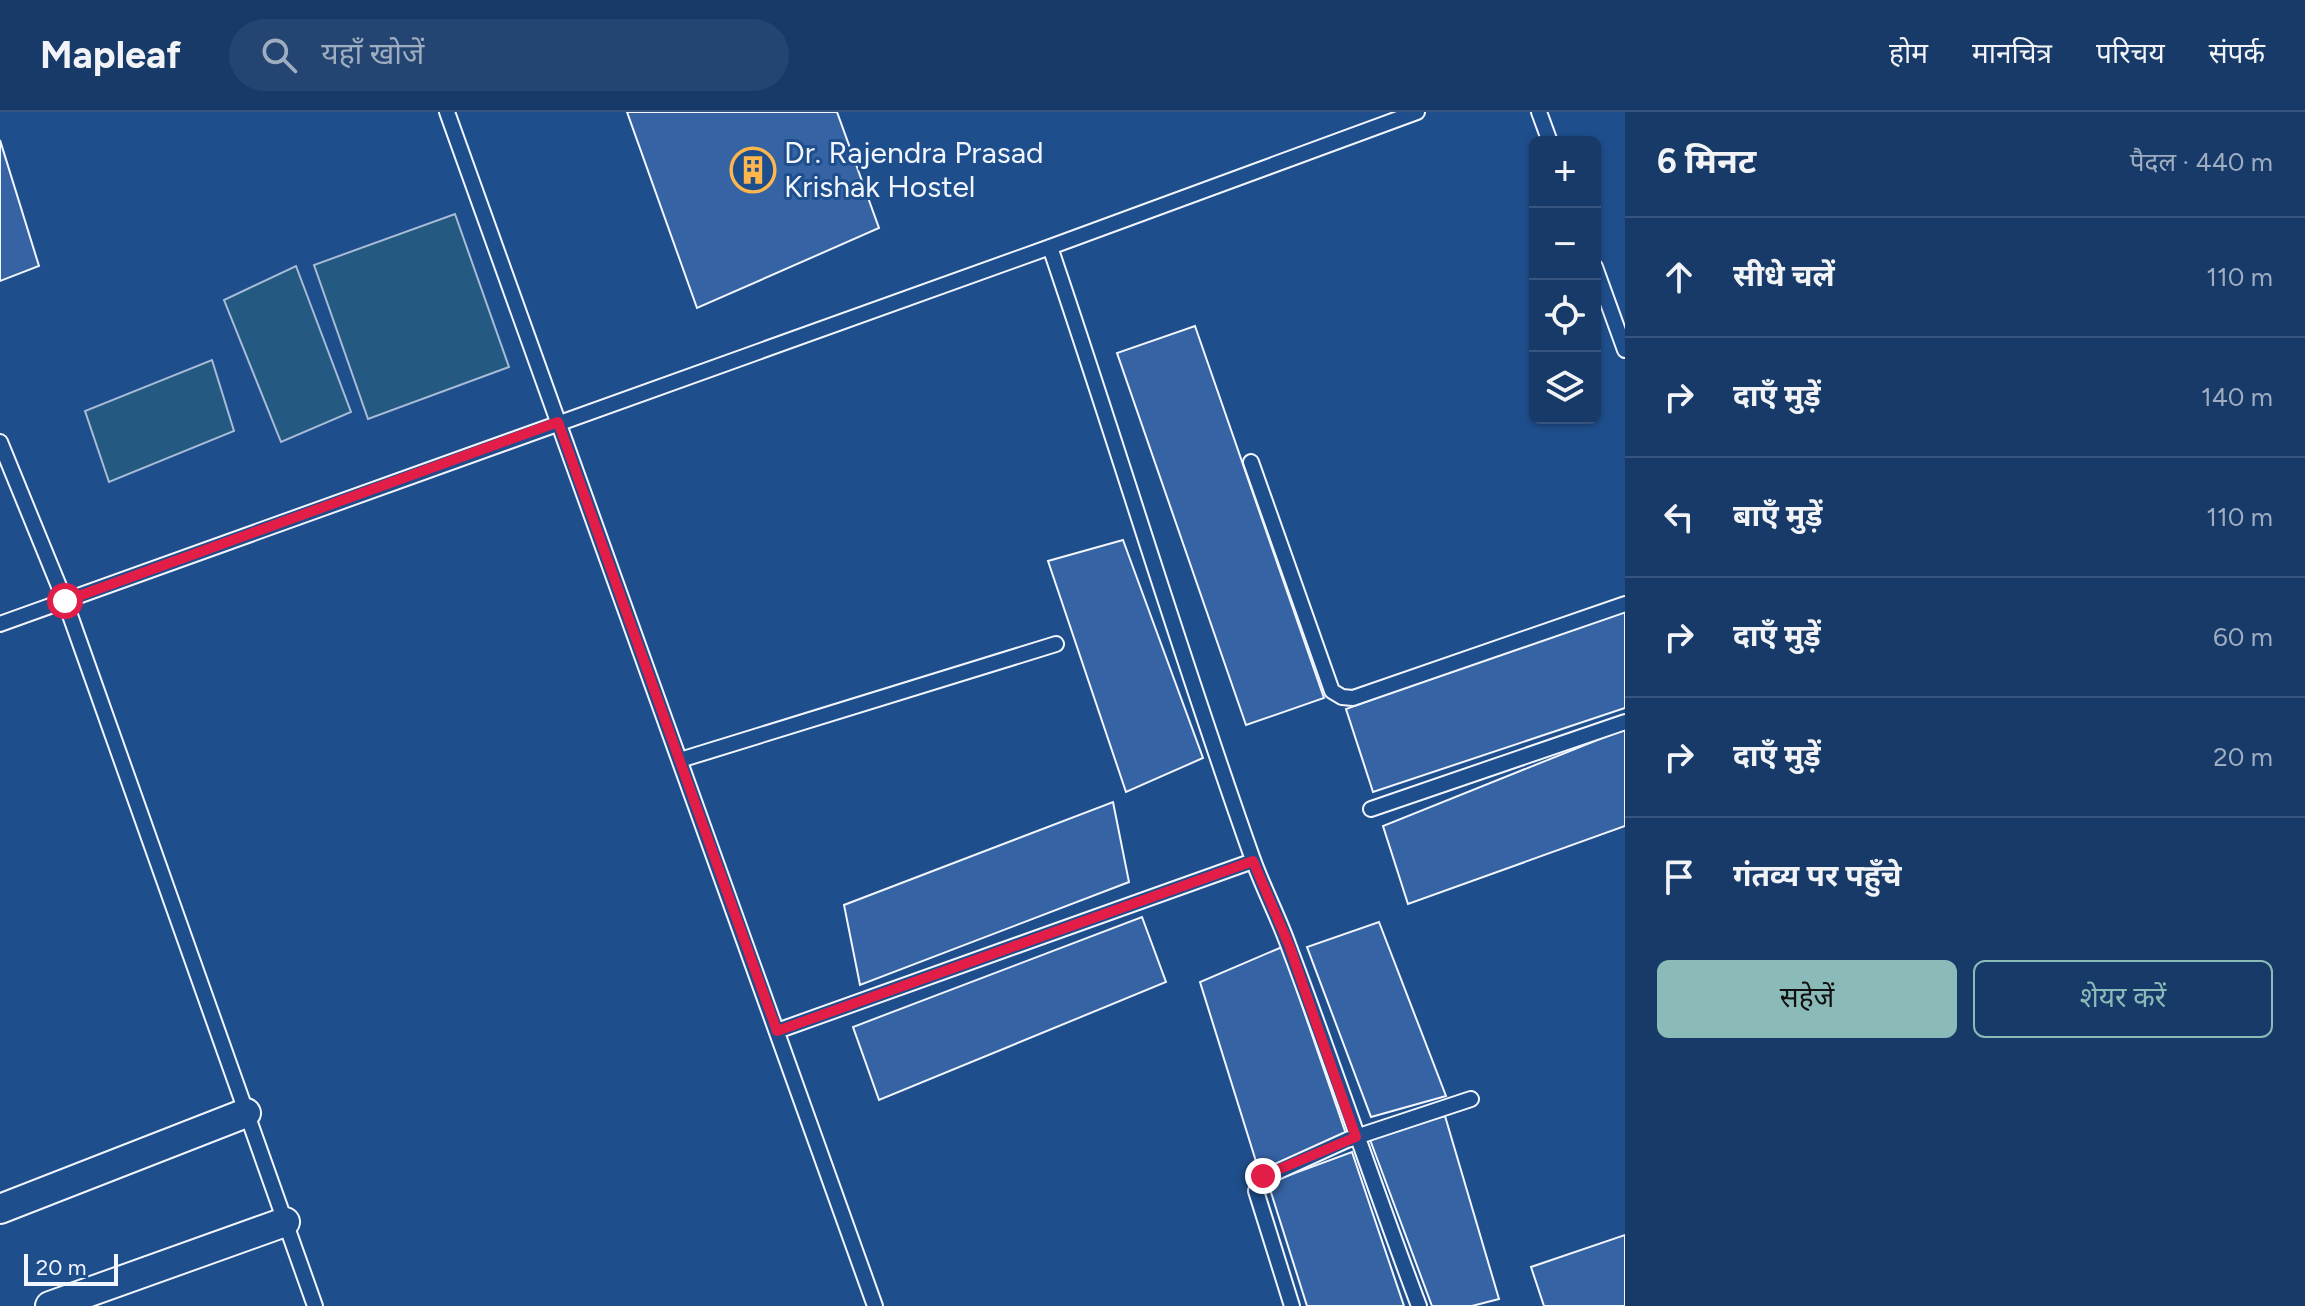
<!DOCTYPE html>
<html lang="hi">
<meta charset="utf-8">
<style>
:root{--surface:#173a69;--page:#244571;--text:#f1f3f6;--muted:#9eadc0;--line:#36547d;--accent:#8bbbb9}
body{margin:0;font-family:Figtree,"Noto Sans Devanagari",sans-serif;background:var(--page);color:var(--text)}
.controls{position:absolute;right:24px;top:24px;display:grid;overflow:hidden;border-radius:12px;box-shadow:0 2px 6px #0004}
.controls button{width:72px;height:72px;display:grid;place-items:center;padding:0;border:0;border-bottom:2px solid var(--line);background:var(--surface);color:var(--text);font:40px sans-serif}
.scale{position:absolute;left:24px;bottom:20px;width:94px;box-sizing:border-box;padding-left:8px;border:4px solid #f2f6ff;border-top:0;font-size:22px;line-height:28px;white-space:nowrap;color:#f2f6ff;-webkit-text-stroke:6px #1f4e8c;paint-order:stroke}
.stop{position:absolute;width:24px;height:24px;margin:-18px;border:6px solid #e11d48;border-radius:50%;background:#fff}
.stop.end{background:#e11d48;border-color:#fff;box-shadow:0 2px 8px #0008}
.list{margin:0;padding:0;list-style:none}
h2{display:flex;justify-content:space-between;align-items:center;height:104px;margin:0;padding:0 32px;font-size:34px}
h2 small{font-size:26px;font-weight:400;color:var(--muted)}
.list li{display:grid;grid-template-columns:52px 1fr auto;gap:24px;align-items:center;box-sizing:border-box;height:120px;padding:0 32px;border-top:2px solid var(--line)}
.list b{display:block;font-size:30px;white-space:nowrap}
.list em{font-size:26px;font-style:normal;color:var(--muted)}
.actions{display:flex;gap:16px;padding:24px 32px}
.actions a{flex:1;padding:18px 0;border:2px solid var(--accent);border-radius:12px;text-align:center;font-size:28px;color:var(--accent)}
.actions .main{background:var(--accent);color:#111}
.icon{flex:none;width:44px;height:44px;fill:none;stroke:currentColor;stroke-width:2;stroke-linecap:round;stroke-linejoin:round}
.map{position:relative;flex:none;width:1625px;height:1194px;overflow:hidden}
header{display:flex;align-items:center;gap:48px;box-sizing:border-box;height:112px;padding:0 40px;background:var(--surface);border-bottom:2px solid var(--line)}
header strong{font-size:38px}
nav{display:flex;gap:44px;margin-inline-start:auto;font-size:28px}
.search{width:560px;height:72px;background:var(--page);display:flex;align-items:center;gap:20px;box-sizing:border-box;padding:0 28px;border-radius:44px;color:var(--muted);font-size:30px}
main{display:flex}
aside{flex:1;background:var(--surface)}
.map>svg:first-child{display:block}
.green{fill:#245a82;stroke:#a8bbd7;stroke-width:2}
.building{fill:#3563a3;stroke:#f2f6ff;stroke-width:2}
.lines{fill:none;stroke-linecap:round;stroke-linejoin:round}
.service-casing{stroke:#f2f6ff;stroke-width:18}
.minor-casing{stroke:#f2f6ff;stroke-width:32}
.service{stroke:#1f4e8c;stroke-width:14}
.minor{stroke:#1f4e8c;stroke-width:28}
.route{stroke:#e11d48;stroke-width:10}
.labels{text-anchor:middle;stroke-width:6;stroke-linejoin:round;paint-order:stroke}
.poi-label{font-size:30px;fill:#f2f6ff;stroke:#1f4e8c;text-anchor:start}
</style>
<header>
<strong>Mapleaf</strong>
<div class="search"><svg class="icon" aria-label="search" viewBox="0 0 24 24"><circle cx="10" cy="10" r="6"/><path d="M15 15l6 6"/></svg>यहाँ खोजें</div>
<nav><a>होम</a><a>मानचित्र</a><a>परिचय</a><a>संपर्क</a></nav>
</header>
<main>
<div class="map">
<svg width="1625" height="1194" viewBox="0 0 1625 1194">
<rect width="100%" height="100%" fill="#1f4e8c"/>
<!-- green -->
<path class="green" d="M 455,102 L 509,255 L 368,307 L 314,153 Z
M 296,154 L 351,300 L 281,330 L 224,188 Z
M 212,248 L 234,319 L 109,370 L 85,299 Z"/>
<!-- building -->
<path class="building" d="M 627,0 L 837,0 L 879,116 L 697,196 Z
M 0,28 L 39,154 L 0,169 Z
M 1195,214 L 1324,586 L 1246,613 L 1117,241 Z
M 1123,428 L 1203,646 L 1126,680 L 1048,449 Z
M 1625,495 L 1625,596 L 1373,680 L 1346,597 Z
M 1625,617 L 1625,714 L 1408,792 L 1383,714 Z
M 1113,690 L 1129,770 L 860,873 L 844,793 Z
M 1142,805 L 1166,870 L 879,988 L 853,915 Z
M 1379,810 L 1446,984 L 1371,1005 L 1307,835 Z
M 1282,835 L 1347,1025 L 1259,1059 L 1200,870 Z
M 1445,1004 L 1499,1187 L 1472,1194 L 1432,1194 L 1369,1025 Z
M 1352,1040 L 1404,1194 L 1307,1194 L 1268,1071 Z
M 1625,1123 L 1625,1194 L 1544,1194 L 1531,1155 Z"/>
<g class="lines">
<!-- service casing -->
<g class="service-casing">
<path id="service" d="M 447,0 L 875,1194
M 1539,0 L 1550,30
M 1050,135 C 1119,338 1180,543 1252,745 C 1263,776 1278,804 1289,835 C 1334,954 1374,1075 1419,1194
M 1595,155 L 1625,238
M 0,330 L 65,489 L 315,1194
M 1251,350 L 1332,579 L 1342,585 L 1353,586 L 1625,492
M 0,512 L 1050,135 L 1417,0
M 680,648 L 1056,532
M 1371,697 L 1625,610
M 777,919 L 1253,749
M 1292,1194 L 1256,1079 L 1259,1068 L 1347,1028 L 1471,987"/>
</g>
<!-- minor casing -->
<g class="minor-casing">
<path id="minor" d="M 0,1097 L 246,1001
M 50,1194 L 285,1110"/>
</g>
<!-- service -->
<use href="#service" class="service"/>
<!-- minor -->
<use href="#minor" class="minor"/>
</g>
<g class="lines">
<!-- route -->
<path class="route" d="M 65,489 L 558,310 L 777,919 L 1253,749 L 1289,833 L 1356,1025 L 1263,1064"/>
</g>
<!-- icons -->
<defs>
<g id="building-ring" transform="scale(2.3)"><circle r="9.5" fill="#1f4e8c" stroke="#ffb74d" stroke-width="1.5"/><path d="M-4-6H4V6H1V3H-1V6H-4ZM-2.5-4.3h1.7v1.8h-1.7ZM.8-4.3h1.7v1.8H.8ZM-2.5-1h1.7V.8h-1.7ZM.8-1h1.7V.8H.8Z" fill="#ffb74d"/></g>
</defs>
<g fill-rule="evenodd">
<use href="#building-ring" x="753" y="58"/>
</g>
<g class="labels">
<!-- poi labels -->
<g class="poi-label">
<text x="784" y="51">Dr. Rajendra Prasad<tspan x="784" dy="34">Krishak Hostel</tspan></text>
</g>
</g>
</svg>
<div class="controls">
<button>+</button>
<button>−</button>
<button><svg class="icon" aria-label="locate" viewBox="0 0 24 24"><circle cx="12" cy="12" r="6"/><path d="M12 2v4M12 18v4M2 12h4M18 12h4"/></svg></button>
<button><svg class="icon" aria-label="layers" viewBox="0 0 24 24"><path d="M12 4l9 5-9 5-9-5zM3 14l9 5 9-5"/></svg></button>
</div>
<div class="scale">20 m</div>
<div class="stop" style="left:65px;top:489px"></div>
<div class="stop end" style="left:1263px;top:1064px"></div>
</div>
<aside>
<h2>6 मिनट<small>पैदल · 440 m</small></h2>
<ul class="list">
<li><svg class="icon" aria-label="ahead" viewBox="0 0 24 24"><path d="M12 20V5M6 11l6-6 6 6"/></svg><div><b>सीधे चलें</b></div><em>110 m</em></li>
<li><svg class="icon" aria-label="right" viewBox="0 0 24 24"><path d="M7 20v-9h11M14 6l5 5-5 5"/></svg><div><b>दाएँ मुड़ें</b></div><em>140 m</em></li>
<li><svg class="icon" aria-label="left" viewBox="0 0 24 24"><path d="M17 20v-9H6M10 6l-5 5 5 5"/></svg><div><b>बाएँ मुड़ें</b></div><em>110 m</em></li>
<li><svg class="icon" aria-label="right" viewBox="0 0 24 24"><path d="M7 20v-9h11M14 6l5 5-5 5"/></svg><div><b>दाएँ मुड़ें</b></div><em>60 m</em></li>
<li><svg class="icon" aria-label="right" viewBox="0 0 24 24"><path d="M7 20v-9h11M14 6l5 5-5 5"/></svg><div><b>दाएँ मुड़ें</b></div><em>20 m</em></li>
<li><svg class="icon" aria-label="arrive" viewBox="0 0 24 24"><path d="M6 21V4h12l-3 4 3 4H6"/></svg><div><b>गंतव्य पर पहुँचे</b></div></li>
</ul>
<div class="actions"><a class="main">सहेजें</a><a>शेयर करें</a></div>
</aside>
</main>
